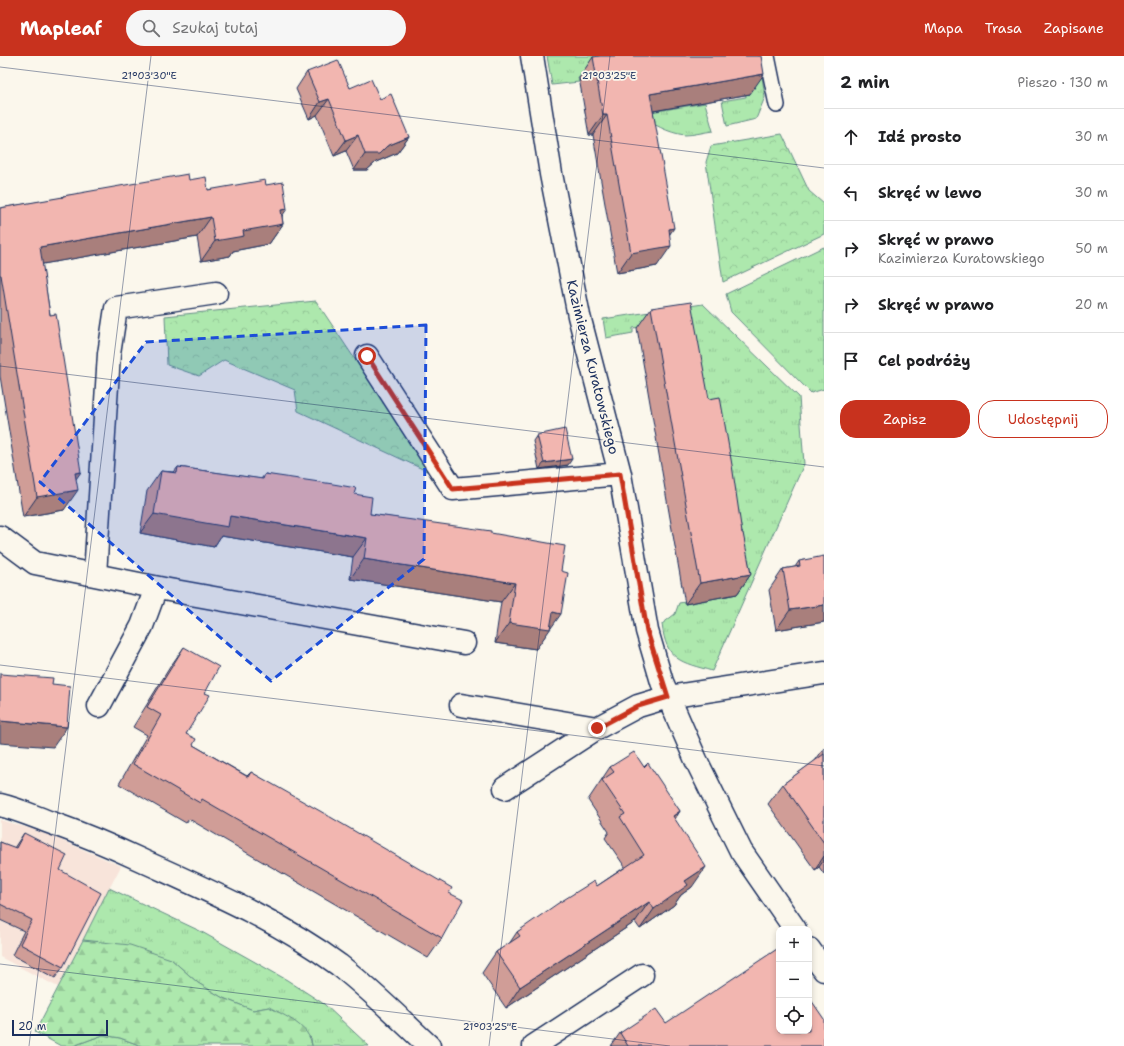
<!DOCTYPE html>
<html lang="pl">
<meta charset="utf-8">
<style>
:root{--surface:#fff;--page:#f6f6f6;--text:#202124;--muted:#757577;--line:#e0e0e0;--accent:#c8321e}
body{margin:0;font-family:"Shantell Sans",sans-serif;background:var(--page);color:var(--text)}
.controls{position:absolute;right:12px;bottom:12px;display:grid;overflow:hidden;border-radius:8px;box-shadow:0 2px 6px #0003}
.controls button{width:36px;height:36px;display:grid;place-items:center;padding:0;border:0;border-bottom:1px solid var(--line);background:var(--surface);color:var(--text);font:20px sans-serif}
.scale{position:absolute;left:12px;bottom:10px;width:96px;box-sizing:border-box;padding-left:4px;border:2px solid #1b2f5e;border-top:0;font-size:11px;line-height:14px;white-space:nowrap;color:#1b2f5e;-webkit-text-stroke:3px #fbf7ec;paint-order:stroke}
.stop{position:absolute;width:12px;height:12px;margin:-9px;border:3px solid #c8321e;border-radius:50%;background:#fff}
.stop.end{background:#c8321e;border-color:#fff;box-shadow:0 1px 4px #0008}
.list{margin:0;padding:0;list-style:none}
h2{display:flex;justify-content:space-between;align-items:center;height:52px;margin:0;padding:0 16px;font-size:17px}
h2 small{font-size:13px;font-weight:400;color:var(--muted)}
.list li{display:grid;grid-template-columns:26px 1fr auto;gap:12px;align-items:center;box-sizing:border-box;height:56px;padding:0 16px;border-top:1px solid var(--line)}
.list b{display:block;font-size:15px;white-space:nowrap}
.list p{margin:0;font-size:13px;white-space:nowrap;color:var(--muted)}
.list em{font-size:13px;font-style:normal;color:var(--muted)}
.actions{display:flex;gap:8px;padding:12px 16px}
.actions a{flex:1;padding:9px 0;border:1px solid var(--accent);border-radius:16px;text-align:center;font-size:14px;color:var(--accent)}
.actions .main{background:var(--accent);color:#fff}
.icon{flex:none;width:22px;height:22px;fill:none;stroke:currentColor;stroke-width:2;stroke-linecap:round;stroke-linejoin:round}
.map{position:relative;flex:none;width:824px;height:990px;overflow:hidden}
header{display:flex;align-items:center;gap:24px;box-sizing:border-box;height:56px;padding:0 20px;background:var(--accent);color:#fff}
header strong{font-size:19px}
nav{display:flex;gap:22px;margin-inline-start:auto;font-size:14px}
.search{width:280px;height:36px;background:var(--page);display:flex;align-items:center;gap:10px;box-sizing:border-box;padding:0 14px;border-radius:22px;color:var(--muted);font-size:15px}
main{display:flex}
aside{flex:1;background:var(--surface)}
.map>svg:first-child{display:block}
.built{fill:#f8e4da}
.grass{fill:url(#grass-tufts);stroke:#648c86}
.forest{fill:url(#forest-firs);stroke:#648c86}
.park{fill:url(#park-crowns);stroke:#648c86}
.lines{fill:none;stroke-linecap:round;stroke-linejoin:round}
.lane-casing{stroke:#1b2f5e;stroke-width:18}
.street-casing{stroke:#1b2f5e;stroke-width:25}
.lane{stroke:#fbf7ec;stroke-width:15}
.street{stroke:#fbf7ec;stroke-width:22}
.wall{fill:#d09d97;stroke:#1b2f5e}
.shaded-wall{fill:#a97f7b;stroke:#1b2f5e}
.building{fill:#f2b6b0;stroke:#1b2f5e}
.route{stroke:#c8321e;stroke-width:5}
.marked{fill:#1d4ed8;fill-opacity:0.2;stroke:#1d4ed8;stroke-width:3;stroke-dasharray:8 5;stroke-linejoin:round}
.ticks{fill:none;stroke:#1b2f5e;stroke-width:1;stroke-opacity:0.45}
.labels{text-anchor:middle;stroke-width:3.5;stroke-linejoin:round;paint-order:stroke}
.street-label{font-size:14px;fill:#1b2f5e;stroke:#fbf7ec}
.ticks-label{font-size:10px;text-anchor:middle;fill:#1b2f5e;stroke:#fbf7ec;stroke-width:3.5;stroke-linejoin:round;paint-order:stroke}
</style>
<header>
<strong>Mapleaf</strong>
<div class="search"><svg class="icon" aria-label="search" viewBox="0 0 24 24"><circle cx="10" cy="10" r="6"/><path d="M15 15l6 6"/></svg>Szukaj tutaj</div>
<nav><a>Mapa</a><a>Trasa</a><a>Zapisane</a></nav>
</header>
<main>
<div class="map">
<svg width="824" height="990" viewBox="0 0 824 990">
<defs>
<pattern id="grass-tufts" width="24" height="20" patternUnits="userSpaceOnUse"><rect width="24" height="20" fill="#ade8ad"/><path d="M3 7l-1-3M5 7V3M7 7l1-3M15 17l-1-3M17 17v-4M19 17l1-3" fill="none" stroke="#94c797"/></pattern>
<pattern id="forest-firs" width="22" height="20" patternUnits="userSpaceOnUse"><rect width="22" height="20" fill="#ade8ad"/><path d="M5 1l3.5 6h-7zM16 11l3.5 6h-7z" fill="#94c797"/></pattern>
<pattern id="park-crowns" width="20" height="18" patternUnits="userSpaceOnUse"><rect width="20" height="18" fill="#ade8ad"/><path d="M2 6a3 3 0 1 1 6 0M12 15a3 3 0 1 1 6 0" fill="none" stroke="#94c797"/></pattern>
</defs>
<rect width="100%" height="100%" fill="#fbf7ec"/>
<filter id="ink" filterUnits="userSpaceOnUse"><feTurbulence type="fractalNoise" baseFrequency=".025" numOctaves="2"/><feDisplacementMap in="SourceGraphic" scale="8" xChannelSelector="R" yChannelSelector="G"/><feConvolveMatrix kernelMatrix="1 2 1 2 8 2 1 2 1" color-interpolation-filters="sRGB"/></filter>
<g filter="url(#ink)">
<!-- built -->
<path class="built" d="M 0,764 L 42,776 L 121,810 L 58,931 L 0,901 Z"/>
<!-- grass -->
<path class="grass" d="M 547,0 L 727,0 L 578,22 L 579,26 L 552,29 Z
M 740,0 L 759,0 L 765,41 L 756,63 L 727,70 L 722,45 L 746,41 Z
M 705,47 L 713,75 C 704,76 694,79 685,79 C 668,77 652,68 639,58 Z
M 824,191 L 824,333 L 811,337 L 731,256 L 726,238 L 817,194 Z
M 703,248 L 799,341 L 804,408 L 712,615 C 681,606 666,605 662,568 L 675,558 L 679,547 L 728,539 L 681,265 L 633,272 L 633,277 L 606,282 L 603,263 Z
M 109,832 L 200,875 L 287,924 L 324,948 L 369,990 L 312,990 L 311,982 L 269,951 L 253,954 L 223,942 L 198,927 L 171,903 L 83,884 Z
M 103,979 L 120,982 L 142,990 L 73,990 Z"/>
<!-- forest -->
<path class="forest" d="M 83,884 L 130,889 L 171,903 L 198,927 L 223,942 L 253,954 L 269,951 C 285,960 310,970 312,990 L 142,990 L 120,982 L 103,979 L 73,990 L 61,990 L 35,976 Z"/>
<!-- park -->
<path class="park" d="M 782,78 L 809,135 L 824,148 L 824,178 L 723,226 L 706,106 L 711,90 Z
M 316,245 L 431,417 L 298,355 L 295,334 L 224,304 L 199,320 L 167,309 L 165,260 Z"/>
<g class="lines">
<!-- lane casing -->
<g class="lane-casing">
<path id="lane" d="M 767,0 L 777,49"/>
</g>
<!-- street casing -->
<g class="street-casing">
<path id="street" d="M 532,0 L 551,118 L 579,260 L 620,418 L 647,575 L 662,626 L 696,704 L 741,795 L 795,873
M 367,300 L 453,433 L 620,418
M 0,481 L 35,507 L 169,534 L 464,587
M 95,519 L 109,298 L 116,252 L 216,237
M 461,649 L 597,672
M 99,650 L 142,570 L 156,532
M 505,732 L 597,672 L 638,650 L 668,641 L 824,617
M 0,749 C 17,753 33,760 49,766 C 80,777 111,790 141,804 C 209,835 278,864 339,909 C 371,934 399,962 429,990
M 809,893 L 824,914
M 534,990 L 642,919"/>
</g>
<!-- lane -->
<use href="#lane" class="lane"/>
<!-- street -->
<use href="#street" class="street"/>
</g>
<!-- wall -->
<path class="wall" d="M 593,1 L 750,38 L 653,55 L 669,179 L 657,210 L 617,217 L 593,79 L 589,79 L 579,22 Z
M 307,16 L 380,43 L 409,81 L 397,97 L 376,106 L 367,114 L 354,114 L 346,95 L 334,100 L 317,59 L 309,63 L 296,33 Z
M 189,124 L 208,134 L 266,129 L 282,160 L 283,168 L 269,188 L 233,195 L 230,200 L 201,205 L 197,181 L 42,208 L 76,422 L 64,454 L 23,461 L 0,320 L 0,152 L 61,142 L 63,140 Z
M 651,252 L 742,477 L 751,518 L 737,538 L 685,548 L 637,272 Z
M 537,379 L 568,409 L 539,413 L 533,385 Z
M 178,411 L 261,423 L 265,418 L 354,438 L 370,458 L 491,477 L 547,577 L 536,593 L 495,587 L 501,546 L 350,523 L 353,501 L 221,480 L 214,491 L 140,477 L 147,435 L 161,415 L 174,416 Z
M 799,505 L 824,566 L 776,574 L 769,534 L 783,513 L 795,511 Z
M 184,591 L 205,637 L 186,678 L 193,689 L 247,720 L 251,716 L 449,837 L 442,882 L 428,902 L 189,763 L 186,767 L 119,728 L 147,679 L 133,671 L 170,611 Z
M 824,692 L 824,818 L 819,811 L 815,814 L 768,748 L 783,728 L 815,705 Z
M 610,711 L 644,711 L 680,755 L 675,763 L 692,831 L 681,839 L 674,849 L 640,873 L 635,866 L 506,952 L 482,917 L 496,896 L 509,888 L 517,876 L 597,830 L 625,811 L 605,782 L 609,776 L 588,744 Z
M 24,777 L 60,814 L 63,911 L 55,922 L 12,899 L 24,875 L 0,864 L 0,786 L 14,792 Z
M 666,967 L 824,990 L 611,990 L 620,977 Z"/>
<!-- shaded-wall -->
<path class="shaded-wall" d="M 764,18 L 750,38 L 636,58 L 650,38 Z
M 329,43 L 317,59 L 309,63 L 320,46 Z
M 603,59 L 607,59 L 593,79 L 589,79 Z
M 358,79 L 346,95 L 334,100 L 346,84 Z
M 409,81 L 397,97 L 376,106 L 367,114 L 354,114 L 365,98 L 387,90 Z
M 287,153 L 276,169 L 283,168 L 269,188 L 233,195 L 230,200 L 201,205 L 215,185 L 243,175 L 281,154 Z
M 211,161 L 197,181 L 26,211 L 40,191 Z
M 674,172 L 661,191 L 671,190 L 657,210 L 617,217 L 631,197 L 669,173 Z
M 572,403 L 568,409 L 539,413 L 544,407 Z
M 81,416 L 67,436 L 78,434 L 64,454 L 23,461 L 37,441 L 75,417 Z
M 154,458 L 230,460 L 367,482 L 353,501 L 221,480 L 214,491 L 140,477 Z
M 364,503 L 515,527 L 501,546 L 350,523 Z
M 751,518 L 737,538 L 685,548 L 700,527 Z
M 824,549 L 824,566 L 776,574 L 790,554 Z
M 553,556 L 561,558 L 536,593 L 495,587 L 509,567 Z
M 0,665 L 67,671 L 53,691 L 0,687 Z
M 680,755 L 666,776 L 673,760 Z
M 824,800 L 824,804 L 819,811 L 815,814 Z
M 706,811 L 692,831 L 681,839 L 674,849 L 640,873 L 654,853 L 685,825 Z
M 649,846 L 635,866 L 506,952 L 520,931 Z"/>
<!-- building -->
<path class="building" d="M 600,0 L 761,0 L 764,18 L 650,38 L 674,172 L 669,173 L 671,190 L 631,197 L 607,59 L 603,59 L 593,1 Z
M 338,4 L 350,32 L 371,23 L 380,43 L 391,38 L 409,81 L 387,90 L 379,98 L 365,98 L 358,79 L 346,84 L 329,43 L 320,46 L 307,16 Z
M 188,118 L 189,124 L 206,121 L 208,134 L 265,124 L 266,129 L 283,126 L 287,153 L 281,154 L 283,168 L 243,175 L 244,180 L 215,185 L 211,161 L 40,191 L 50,259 L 56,258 L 81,416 L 75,417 L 78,434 L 37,441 L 1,219 L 0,219 L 0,152 L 63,141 L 63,140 Z
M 691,246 L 709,343 L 720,341 L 732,409 L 742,477 L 743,477 L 751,518 L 700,527 L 651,252 Z
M 565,373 L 572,403 L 544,407 L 537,379 Z
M 178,411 L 263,423 L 265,418 L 333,428 L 356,432 L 354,438 L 372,441 L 370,458 L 491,475 L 491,477 L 565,490 L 561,515 L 568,517 L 561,558 L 553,556 L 550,573 L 509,567 L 515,527 L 364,503 L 367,482 L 230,460 L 228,471 L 154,458 L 161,415 L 177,417 Z
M 824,500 L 824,549 L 790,554 L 783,513 L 800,510 L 799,505 Z
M 184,591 L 219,611 L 205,637 L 210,639 L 186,678 L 196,683 L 193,689 L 248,721 L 251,716 L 320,755 L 452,832 L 449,837 L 463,844 L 442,882 L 202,743 L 200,747 L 133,708 L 161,659 L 147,651 Z
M 0,618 L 53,622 L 52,628 L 70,630 L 67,671 L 0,665 Z
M 634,696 L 644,711 L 648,707 L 680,755 L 673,760 L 706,811 L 685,825 L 688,829 L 654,853 L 649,846 L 520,931 L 496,896 L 520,880 L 517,876 L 557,848 L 594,825 L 597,830 L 644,799 L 620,761 L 625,758 L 602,724 L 614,716 L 610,711 Z
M 824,698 L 824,787 L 783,728 Z
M 24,777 L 67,799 L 60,814 L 101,837 L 63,911 L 20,888 L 32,864 L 0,848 L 0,786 L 16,792 Z
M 777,893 L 779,896 L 779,975 L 809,975 L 809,941 L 824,963 L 824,990 L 628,990 L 620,977 L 656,953 L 666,967 Z"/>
</g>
<g class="lines" filter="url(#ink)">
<!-- route -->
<path class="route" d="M 367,300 L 453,433 L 620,418 L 647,575 L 668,641 L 638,650 L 597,672"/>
</g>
<!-- marked area -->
<path class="marked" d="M 426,269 L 424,503 L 271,625 L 40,426 L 146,286 Z"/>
<!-- ticks -->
<path class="ticks" d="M 0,11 L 824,112M 0,310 L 824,411M 0,609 L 824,710M 0,908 L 670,990M 29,990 L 151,0M 489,990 L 610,0"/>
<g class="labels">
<!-- street labels -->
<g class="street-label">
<text transform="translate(593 311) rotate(76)" y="5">Kazimierza Kuratowskiego</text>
</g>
</g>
<g class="ticks-label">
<text x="149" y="23">21°03'30"E</text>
<text x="609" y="23">21°03'25"E</text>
<text x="490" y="974">21°03'25"E</text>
</g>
</svg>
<div class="controls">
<button>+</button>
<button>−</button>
<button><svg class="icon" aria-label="locate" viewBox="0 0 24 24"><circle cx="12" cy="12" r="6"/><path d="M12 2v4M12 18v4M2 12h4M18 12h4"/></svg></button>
</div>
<div class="scale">20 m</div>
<div class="stop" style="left:367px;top:300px"></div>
<div class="stop end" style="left:597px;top:672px"></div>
</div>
<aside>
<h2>2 min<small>Pieszo · 130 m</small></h2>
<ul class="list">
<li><svg class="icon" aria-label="ahead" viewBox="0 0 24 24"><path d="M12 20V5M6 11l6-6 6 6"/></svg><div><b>Idź prosto</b></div><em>30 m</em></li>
<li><svg class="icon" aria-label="left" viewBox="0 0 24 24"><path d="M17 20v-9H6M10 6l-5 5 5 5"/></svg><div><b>Skręć w lewo</b></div><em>30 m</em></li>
<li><svg class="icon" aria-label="right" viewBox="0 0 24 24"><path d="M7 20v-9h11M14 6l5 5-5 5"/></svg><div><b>Skręć w prawo</b><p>Kazimierza Kuratowskiego</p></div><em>50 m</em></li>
<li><svg class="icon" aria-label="right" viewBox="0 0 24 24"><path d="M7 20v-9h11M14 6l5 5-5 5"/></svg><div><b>Skręć w prawo</b></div><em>20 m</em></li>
<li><svg class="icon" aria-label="arrive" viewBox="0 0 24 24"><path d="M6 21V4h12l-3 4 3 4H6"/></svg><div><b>Cel podróży</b></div></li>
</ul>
<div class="actions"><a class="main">Zapisz</a><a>Udostępnij</a></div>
</aside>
</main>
